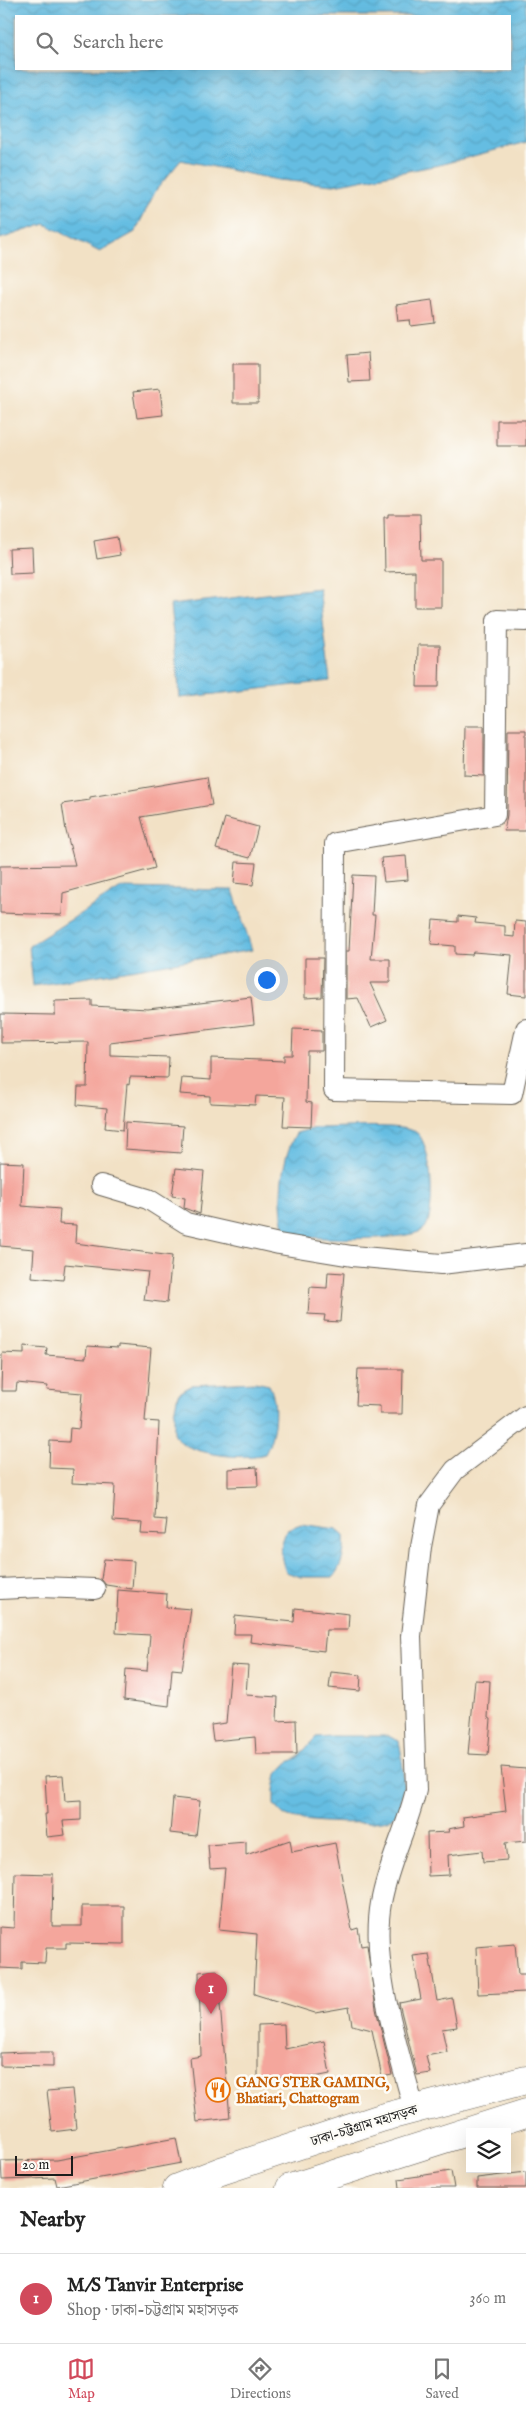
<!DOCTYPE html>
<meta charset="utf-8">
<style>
:root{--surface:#fff;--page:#f6f6f6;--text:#222;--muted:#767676;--line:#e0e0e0;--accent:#d1495b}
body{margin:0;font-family:"IM FELL English","Noto Serif Bengali",serif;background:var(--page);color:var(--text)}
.controls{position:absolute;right:15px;bottom:15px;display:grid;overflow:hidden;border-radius:0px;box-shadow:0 5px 20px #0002}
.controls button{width:45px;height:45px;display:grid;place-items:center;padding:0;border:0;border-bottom:1px solid var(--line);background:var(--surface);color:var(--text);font:25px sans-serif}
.scale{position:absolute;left:15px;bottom:12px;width:58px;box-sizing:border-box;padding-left:5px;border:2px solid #1c1c1c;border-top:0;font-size:14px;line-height:18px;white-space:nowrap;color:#1c1c1c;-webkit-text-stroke:4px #fdfcf7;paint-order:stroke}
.you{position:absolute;left:266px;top:979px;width:18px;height:18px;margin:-12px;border:4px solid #fff;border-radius:50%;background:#1a73e8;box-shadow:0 0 0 8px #1a73e833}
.badge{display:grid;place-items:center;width:32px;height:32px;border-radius:50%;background:var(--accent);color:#fff;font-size:16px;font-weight:700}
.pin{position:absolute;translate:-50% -41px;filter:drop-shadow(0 1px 2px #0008)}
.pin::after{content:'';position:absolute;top:26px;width:18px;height:15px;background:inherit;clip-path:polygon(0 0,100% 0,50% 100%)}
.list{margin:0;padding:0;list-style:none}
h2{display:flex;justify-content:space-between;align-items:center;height:65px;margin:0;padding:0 20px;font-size:21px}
h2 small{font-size:16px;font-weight:400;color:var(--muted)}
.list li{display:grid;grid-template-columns:32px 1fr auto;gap:15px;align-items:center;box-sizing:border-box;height:90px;padding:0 20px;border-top:1px solid var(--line)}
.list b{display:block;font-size:19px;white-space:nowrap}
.list p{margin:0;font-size:16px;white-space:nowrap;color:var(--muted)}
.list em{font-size:16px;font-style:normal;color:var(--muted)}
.icon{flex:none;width:28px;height:28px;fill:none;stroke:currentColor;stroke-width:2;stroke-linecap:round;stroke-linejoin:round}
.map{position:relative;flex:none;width:526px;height:2188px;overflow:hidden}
.search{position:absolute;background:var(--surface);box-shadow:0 5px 20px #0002;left:15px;right:15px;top:15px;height:55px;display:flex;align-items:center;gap:12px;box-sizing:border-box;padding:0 18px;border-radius:0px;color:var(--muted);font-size:19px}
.sheet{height:155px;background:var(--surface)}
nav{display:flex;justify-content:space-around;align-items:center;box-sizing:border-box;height:70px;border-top:1px solid var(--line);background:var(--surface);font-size:14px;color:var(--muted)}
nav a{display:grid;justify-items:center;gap:2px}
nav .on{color:var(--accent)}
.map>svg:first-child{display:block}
.water{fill:url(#water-waves);stroke:#406c7f;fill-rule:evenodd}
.building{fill:#f4a69c}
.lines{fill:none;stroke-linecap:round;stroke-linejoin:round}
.minor-casing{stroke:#676157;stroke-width:22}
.trunk-casing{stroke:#676157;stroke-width:29}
.minor{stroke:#fff;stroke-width:20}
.trunk{stroke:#fff;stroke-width:28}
.labels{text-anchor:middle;stroke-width:5;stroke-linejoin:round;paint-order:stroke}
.food-label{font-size:14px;font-weight:bold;fill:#c56008;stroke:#fdfcf7;text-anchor:start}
.street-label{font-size:14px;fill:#1c1c1c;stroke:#fdfcf7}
</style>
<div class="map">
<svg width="526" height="2188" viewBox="0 0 526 2188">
<defs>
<pattern id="water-waves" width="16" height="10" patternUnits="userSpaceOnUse" patternTransform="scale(1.25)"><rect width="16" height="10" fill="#65bde2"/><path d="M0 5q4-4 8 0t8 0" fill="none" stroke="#57a2c1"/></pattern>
</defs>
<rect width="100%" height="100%" fill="#fdfcf7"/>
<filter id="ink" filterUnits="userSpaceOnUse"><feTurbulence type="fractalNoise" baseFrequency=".02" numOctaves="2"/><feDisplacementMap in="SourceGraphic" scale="10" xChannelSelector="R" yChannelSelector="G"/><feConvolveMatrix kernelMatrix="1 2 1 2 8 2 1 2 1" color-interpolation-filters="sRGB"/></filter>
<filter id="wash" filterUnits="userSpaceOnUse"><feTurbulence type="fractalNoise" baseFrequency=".0096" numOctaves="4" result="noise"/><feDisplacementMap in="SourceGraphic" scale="20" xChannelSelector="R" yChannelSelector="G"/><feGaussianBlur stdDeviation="1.12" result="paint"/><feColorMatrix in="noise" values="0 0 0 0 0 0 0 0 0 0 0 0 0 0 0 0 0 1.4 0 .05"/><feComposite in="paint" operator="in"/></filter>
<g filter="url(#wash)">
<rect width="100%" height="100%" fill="#f2e1c5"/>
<!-- water -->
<path class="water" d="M 0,0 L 526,0 L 526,142 L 439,165 L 334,185 L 278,180 L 181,160 L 156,190 L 135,232 L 100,252 L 45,224 L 0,239 ZM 510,16 L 510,69 L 16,69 L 16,16 Z
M 319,588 L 330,681 L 180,698 L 170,605 Z
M 121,888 L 233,890 L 252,950 L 33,986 L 29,946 Z
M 315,1128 C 340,1128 392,1123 414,1131 C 433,1138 437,1221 423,1230 C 404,1242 310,1239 286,1235 C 277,1204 280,1162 296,1133 Z
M 255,1382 L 269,1385 C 279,1403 275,1436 265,1454 C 245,1460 204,1455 185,1445 C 181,1443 177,1438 174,1435 L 174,1413 L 178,1394 L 192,1385 Z
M 301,1524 L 337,1529 L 344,1535 C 345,1551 343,1565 333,1577 L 301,1577 L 286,1572 C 279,1555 280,1546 287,1529 Z
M 332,1736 L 388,1736 L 399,1741 C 403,1759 409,1805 392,1818 C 381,1826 299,1823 286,1816 C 282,1814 278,1808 274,1805 L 274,1790 L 277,1774 L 287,1763 L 297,1758 L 316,1737 Z"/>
<g id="blocks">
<!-- building -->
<path class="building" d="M 432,300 L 435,323 L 411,326 L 410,320 L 398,321 L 396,305 Z
M 368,353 L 370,381 L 349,382 L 347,355 Z
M 233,364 L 258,364 L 258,403 L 233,403 Z
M 160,389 L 163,415 L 137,418 L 133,392 Z
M 497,420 L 526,420 L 526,446 L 497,446 Z
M 388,514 L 420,514 L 421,560 L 441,560 L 441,607 L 415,607 L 415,571 L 385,572 L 384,517 L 388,517 Z
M 117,537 L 120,555 L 97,559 L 94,541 Z
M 32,548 L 33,573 L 10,574 L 9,549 Z
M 418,645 L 440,645 L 439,687 L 417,687 Z
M 465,726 L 484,726 L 484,776 L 464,775 Z
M 508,730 L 526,730 L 526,831 L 504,831 L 507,815 Z
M 207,777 L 212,805 L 141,817 L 155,868 L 63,893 L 62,915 L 0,913 L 0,866 L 75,865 L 66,831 L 62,804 L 90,800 L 90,797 Z
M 225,818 L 258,827 L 250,858 L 216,849 Z
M 406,856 L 408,880 L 384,882 L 381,858 Z
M 236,862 L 256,863 L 253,885 L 234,883 Z
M 353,875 L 374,876 L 372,915 L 375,915 L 371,959 L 390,959 L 390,983 L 370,983 L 387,1020 L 371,1027 L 358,998 L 346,999 L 346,951 L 349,951 Z
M 458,916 L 476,918 L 475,923 L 505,926 L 505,936 L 514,937 L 515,921 L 526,922 L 526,996 L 508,994 L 512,955 L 473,952 L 472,955 L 455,954 L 455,946 L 431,944 L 433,920 L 458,922 Z
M 305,958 L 323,958 L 322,997 L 305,998 Z
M 251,997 L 254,1024 L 110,1042 L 110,1055 L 169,1057 L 168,1078 L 130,1077 L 129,1085 L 127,1084 L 123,1130 L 105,1128 L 107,1108 L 77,1105 L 78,1087 L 87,1087 L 88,1042 L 1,1043 L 1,1014 L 55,1015 L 55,1001 L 92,1000 L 92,1006 L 148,1009 Z
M 293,1029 L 322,1030 L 322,1051 L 307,1051 L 306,1102 L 312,1103 L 311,1127 L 283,1126 L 285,1097 L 256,1096 L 255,1105 L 210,1103 L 210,1096 L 180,1094 L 182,1078 L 211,1080 L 211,1058 L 284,1061 L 284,1055 L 292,1055 Z
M 126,1122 L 183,1126 L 181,1153 L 125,1149 Z
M 0,1162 L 24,1163 L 22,1206 L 60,1209 L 59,1224 L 76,1225 L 75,1243 L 172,1256 L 167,1303 L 144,1300 L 148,1272 L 65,1264 L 63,1280 L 32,1277 L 34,1249 L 0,1246 Z
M 176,1168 L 204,1171 L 200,1214 L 184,1208 L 185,1198 L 172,1196 Z
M 328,1272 L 344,1273 L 340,1322 L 324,1321 L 325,1315 L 308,1314 L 310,1287 L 327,1288 Z
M 118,1345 L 151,1348 L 145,1421 L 159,1422 L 155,1519 L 167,1520 L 165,1535 L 141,1534 L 142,1523 L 113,1521 L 115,1485 L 72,1483 L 73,1469 L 49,1468 L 50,1441 L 69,1442 L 70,1428 L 79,1429 L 82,1393 L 47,1390 L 48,1386 L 17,1383 L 16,1391 L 1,1391 L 2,1353 L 24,1354 L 24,1346 L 47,1348 L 46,1355 L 86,1358 L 87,1346 L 118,1348 Z
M 358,1369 L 403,1369 L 402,1414 L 380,1414 L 380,1406 L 356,1405 Z
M 257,1467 L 258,1486 L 228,1487 L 228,1469 Z
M 104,1559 L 134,1561 L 132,1589 L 106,1585 L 101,1579 Z
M 118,1590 L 167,1594 L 166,1607 L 191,1609 L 182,1670 L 172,1669 L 169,1706 L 124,1700 L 126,1669 L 147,1671 L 150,1635 L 116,1633 Z
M 295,1608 L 349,1614 L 348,1630 L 326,1630 L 324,1651 L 250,1642 L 251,1634 L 234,1634 L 235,1616 L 294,1622 Z
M 231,1665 L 248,1666 L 246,1695 L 278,1697 L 277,1721 L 296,1720 L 297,1754 L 256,1754 L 255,1737 L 213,1741 L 211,1725 L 226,1723 Z
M 331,1672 L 361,1675 L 360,1691 L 329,1688 Z
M 475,1680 L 490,1681 L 488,1718 L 491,1719 L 488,1755 L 468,1754 Z
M 501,1767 L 526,1769 L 526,1841 L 505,1843 L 507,1860 L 483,1862 L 482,1851 L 448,1855 L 449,1875 L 428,1876 L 427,1833 L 449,1832 L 448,1829 L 464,1826 L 463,1817 L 506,1811 Z
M 63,1775 L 65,1801 L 81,1800 L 81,1820 L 63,1821 L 65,1835 L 47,1837 L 45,1814 L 47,1814 L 45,1776 Z
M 173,1798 L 200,1801 L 196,1836 L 170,1833 Z
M 290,1840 L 292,1852 L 335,1843 L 352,1930 L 358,1928 L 361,1946 L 367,1945 L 376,2009 L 392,2075 L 382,2077 L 372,2030 L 352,2025 L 349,2007 L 315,2013 L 254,1994 L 257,1934 L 219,1930 L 225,1868 L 210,1869 L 208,1845 L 246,1842 L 246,1855 Z
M 15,1873 L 53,1874 L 52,1926 L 82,1926 L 82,1906 L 124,1906 L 124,1944 L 66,1943 L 66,1948 L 46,1948 L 45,1963 L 22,1962 L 22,1969 L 0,1968 L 0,1927 L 14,1928 Z
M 515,1944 L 518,1974 L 526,1974 L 526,1992 L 478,1994 L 476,1947 Z
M 429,1954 L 437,2001 L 452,1998 L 457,2027 L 442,2029 L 447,2052 L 426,2056 L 430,2073 L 417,2075 L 399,2003 L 421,1999 L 413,1956 Z
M 217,1970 L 230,2118 L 197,2122 L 190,2058 L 201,2056 L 199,1972 Z
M 284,2024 L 285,2049 L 324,2041 L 330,2074 L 315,2077 L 258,2078 L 258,2025 Z
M 26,2052 L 53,2052 L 53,2067 L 0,2066 L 0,2053 Z
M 72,2089 L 76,2129 L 52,2132 L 47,2091 Z
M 176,2138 L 181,2163 L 57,2186 L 55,2178 L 2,2180 L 1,2161 L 57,2160 Z
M 451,2171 L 454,2188 L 400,2188 L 399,2179 Z
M 526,2172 L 526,2188 L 477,2188 L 477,2178 Z"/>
</g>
</g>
<g filter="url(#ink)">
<use href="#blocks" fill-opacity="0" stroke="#676157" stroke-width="1"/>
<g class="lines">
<!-- minor casing -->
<g class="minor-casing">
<path id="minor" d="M 526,621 L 497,620 L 495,815 L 335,843 L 334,1090 L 512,1094 L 526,1029
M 101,1185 L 148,1199 L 186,1223 L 279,1244 L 352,1256 L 441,1264 L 526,1254
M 0,1589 L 40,1587 L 95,1589
M 414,2109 C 398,2048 370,1965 381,1903 C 388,1863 407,1829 416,1790 L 411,1636 L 421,1547 L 429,1505 L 455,1470 L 526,1416"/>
</g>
<!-- trunk casing -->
<g class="trunk-casing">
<path id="trunk" d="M 177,2188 L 221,2171 L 381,2118 L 526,2080
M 290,2188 L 526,2113"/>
</g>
<!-- minor -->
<use href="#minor" class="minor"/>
<!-- trunk -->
<use href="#trunk" class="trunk"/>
</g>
</g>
<!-- icons -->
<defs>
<g id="restaurant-ring" transform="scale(1.25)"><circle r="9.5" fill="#fdfcf7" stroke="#e8710a" stroke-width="1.5"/><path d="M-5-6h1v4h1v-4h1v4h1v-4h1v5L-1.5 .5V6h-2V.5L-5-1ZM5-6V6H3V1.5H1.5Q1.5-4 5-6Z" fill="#e8710a"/></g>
</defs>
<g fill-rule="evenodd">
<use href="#restaurant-ring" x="218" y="2090"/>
</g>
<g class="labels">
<!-- food labels -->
<g class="food-label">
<text x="236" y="2087">GANG STER GAMING,<tspan x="236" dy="16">Bhatiari, Chattogram</tspan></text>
</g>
<!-- street labels -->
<g class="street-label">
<text transform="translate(364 2125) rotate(-17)" y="5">ঢাকা-চট্টগ্রাম মহাসড়ক</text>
</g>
</g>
</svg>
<div class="controls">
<button><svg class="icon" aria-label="layers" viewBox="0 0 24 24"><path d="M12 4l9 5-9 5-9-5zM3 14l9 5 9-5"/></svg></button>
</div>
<div class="scale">20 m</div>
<div class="you"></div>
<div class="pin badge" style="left:211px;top:2014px">1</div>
<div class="search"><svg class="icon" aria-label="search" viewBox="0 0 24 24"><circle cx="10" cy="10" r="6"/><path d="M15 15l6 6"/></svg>Search here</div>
</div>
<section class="sheet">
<h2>Nearby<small></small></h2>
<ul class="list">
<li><span class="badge">1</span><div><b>M/S Tanvir Enterprise</b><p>Shop · ঢাকা-চট্টগ্রাম মহাসড়ক</p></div><em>360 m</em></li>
</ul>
</section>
<nav>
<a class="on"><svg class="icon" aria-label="map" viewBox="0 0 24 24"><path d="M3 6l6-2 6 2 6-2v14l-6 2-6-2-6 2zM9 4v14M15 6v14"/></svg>Map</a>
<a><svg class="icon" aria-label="directions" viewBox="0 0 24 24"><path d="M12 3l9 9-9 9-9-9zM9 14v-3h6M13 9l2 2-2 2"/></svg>Directions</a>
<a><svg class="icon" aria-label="saved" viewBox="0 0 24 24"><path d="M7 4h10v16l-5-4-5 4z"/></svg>Saved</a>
</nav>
